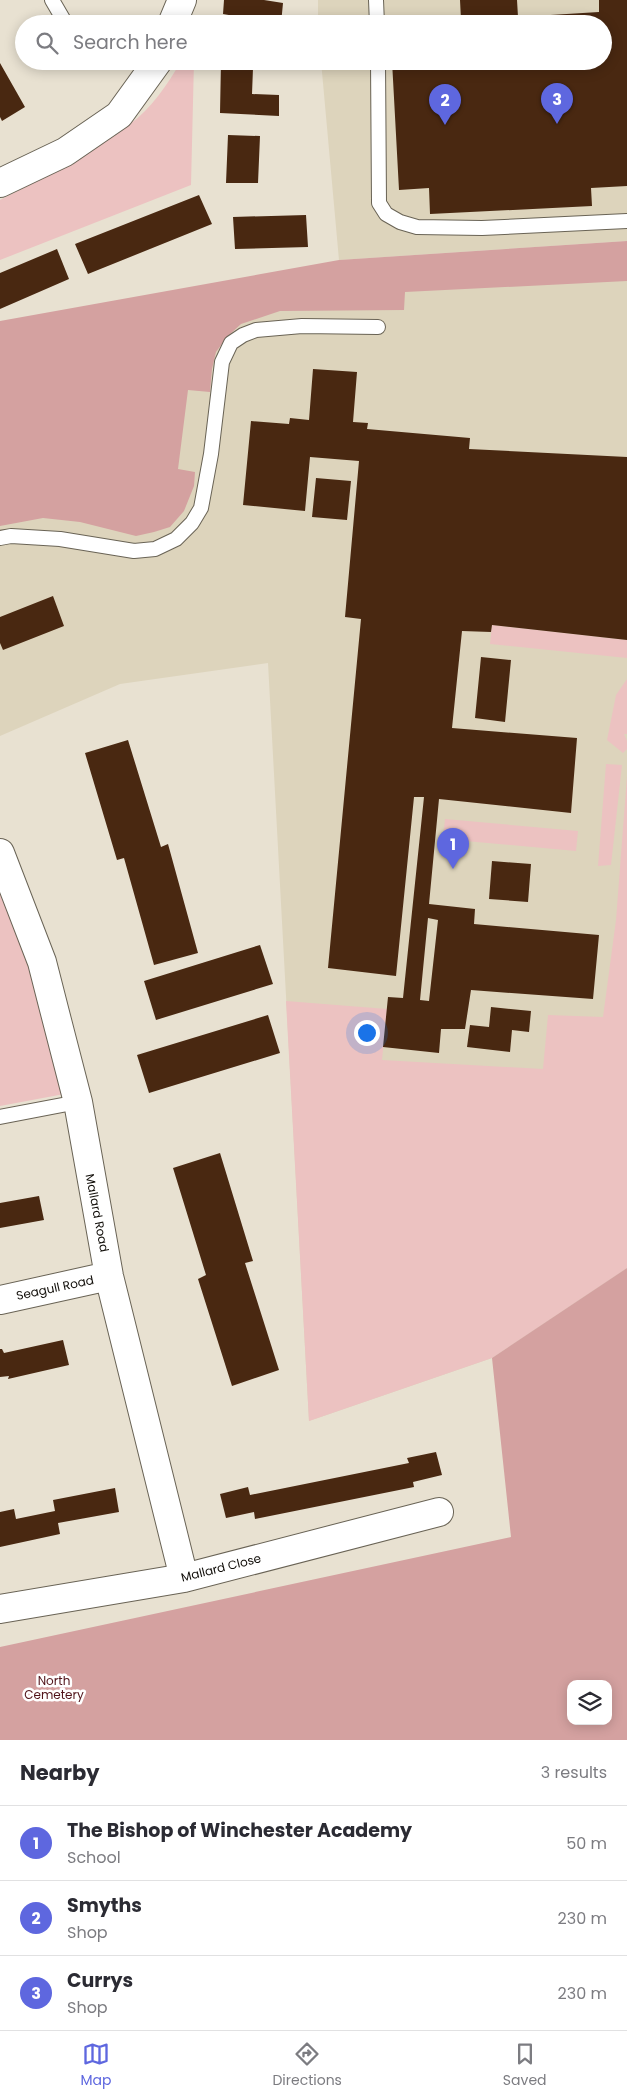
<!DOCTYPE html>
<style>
:root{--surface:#fff;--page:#f2f2f3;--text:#2b2b33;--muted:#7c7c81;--line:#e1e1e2;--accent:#5e67df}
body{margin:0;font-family:Poppins,sans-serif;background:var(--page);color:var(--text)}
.controls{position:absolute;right:15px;bottom:15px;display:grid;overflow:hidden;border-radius:10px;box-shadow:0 2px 12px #0003}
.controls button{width:45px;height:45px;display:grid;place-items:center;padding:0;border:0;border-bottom:1px solid var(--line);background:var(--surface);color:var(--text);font:25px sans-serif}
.you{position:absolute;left:366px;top:1032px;width:18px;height:18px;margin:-12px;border:4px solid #fff;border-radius:50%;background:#1a73e8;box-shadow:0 0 0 8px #1a73e833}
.badge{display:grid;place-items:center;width:32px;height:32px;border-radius:50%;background:var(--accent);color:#fff;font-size:16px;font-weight:700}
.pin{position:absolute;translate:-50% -41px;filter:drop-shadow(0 1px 2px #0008)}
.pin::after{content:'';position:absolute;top:26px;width:18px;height:15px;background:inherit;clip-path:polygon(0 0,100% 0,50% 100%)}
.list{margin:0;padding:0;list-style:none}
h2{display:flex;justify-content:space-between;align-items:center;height:65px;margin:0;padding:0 20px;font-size:21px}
h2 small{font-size:16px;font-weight:400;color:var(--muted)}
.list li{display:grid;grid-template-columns:32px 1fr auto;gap:15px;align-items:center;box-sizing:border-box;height:75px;padding:0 20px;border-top:1px solid var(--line)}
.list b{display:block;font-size:19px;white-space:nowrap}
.list p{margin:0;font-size:16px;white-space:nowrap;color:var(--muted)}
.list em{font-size:16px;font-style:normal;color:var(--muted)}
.icon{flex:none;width:28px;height:28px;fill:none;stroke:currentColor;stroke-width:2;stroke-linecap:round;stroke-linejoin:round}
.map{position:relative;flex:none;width:627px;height:1740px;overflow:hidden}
.search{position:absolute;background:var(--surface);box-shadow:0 2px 12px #0003;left:15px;right:15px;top:15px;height:55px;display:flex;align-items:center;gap:12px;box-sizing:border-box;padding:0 18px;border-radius:28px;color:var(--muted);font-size:19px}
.sheet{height:290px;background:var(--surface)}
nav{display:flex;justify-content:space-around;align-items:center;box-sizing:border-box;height:70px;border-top:1px solid var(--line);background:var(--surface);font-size:14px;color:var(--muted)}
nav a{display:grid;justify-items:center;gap:2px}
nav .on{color:var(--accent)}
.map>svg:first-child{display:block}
.built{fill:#ddd4bc}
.green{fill:#ecc2c1}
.forest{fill:#d4a1a0;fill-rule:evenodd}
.building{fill:#492811;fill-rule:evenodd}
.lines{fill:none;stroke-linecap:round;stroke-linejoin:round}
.lane-casing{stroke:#696355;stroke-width:16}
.street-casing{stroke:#696355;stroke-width:30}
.lane{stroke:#fff;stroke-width:14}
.street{stroke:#fff;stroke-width:28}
.labels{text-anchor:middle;stroke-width:5;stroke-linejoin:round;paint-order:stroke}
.street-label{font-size:12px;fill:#0f0c07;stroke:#fff}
.park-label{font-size:12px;fill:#51141a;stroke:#fff}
</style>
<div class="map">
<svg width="627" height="1740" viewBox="0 0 627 1740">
<rect width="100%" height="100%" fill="#e8e1d1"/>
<!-- built -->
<path class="built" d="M 318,0 L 627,0 L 627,241 L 339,260 L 321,61 L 603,61 L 603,24 L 318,24 Z
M 627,264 L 627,1268 L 492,1358 L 309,1421 L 268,663 L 120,684 L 0,736 L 0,337 Z"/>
<!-- green -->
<path class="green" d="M 181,61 L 194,61 L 191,185 L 0,260 L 0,200 C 44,177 91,155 130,124 C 151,109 168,84 181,61 Z
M 492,625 L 627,640 L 627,658 L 490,644 Z
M 627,679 L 627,734 L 624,734 L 627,741 L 627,749 L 623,753 L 607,740 L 616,695 Z
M 606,764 L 622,765 L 611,865 L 598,866 Z
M 627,776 L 627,1268 L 492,1358 L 309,1421 L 286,1001 L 387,1009 L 382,1060 L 543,1069 L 548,1015 L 603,1017 L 616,920 Z
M 445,819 L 578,831 L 576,851 L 443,839 Z
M 0,853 L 75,1092 L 0,1106 Z"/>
<!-- forest -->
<path class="forest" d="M 627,241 L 627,281 L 405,292 L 404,310 L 280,311 L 241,324 L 227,337 L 216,352 L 212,369 L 210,392 L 188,390 L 178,469 L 195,472 L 194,486 L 184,511 L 170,527 L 154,532 L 136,536 L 80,522 L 43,518 L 0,526 L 0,321 L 339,260 Z
M 627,1268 L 627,1740 L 0,1740 L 0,1647 L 511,1537 L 492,1358 ZM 571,1684 L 608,1684 L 608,1721 L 571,1721 Z"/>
<!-- building -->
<path class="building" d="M 224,0 L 264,0 L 283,3 L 281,24 L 223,14 Z
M 460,0 L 517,0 L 518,17 L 599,12 L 599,0 L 627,0 L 627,186 L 591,188 L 592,206 L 430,214 L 429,188 L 399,190 L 392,61 L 603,61 L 603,24 L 421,24 L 421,22 L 461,20 Z
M 221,61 L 276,61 L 276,69 L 253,68 L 252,94 L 279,95 L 279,116 L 220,113 Z
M 0,63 L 25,107 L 2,121 L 0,117 Z
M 228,135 L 260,136 L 258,183 L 226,183 Z
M 199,195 L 212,224 L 88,274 L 75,244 Z
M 306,215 L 308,247 L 235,249 L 233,217 Z
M 57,249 L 69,279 L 0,309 L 0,273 Z
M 313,369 L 357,372 L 353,422 L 368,423 L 367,429 L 470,438 L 469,449 L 627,457 L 627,640 L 492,625 L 491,632 L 462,631 L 452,728 L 577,738 L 571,813 L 439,799 L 429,904 L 475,909 L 474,924 L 599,935 L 593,999 L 471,990 L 465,1029 L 441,1029 L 439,1053 L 383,1047 L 388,997 L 403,998 L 424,797 L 414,797 L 396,976 L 328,968 L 361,619 L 345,617 L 359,461 L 310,457 L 305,511 L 243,505 L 251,421 L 289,424 L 290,418 L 309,420 ZM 428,918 L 438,920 L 429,1001 L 420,1000 Z
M 316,478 L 351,481 L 347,520 L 312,517 Z
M 53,596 L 64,626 L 3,650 L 0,643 L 0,617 Z
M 481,657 L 511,660 L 505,722 L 475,718 Z
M 128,740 L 161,847 L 168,844 L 198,953 L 154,965 L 124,858 L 117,860 L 85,753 Z
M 492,861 L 531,864 L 528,902 L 489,899 Z
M 260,945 L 273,984 L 156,1020 L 144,981 Z
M 491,1007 L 531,1011 L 529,1032 L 512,1030 L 510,1052 L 467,1047 L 470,1025 L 489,1027 Z
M 268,1015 L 280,1053 L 149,1093 L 137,1055 Z
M 220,1153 L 253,1261 L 245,1263 L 279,1370 L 232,1386 L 198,1279 L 206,1275 L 173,1168 Z
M 39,1196 L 44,1220 L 0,1228 L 0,1203 Z
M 63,1340 L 69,1365 L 8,1379 L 9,1376 L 0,1377 L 0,1349 L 2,1349 L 4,1353 Z
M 436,1452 L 442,1475 L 413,1482 L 414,1487 L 255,1519 L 254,1512 L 226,1518 L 220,1494 L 248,1487 L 250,1495 L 409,1463 L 407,1458 Z
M 115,1488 L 119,1512 L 58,1523 L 60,1534 L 0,1547 L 0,1512 L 14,1509 L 16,1519 L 55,1511 L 53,1500 Z"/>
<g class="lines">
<!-- lane casing -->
<g class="lane-casing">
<path id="lane" d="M 52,0 L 66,24
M 376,0 L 377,24
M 378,61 L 379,203 L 386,214 L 400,222 L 417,227 L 482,228 L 627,221
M 0,538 L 11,536 L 60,539 L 134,551 L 155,549 L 176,539 L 192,523 L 201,508 L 211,454 L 222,362 L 231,343 L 243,335 L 256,330 L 302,326 L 378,327
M 0,1117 L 78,1102"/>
</g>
<!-- street casing -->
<g class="street-casing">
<path id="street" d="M 172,24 L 182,0
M 0,183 L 65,152 L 119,115 L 158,61
M 0,853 L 42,962 L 54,1009 L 78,1102 L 109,1276 L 184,1578
M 0,1300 L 109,1276
M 0,1609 L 184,1578 L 439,1512"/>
</g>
<!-- lane -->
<use href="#lane" class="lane"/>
<!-- street -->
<use href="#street" class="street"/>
</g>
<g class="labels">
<!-- street labels -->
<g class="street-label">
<text transform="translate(97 1213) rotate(79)" y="4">Mallard Road</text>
<text transform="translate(55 1288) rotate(-12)" y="4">Seagull Road</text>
<text transform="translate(221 1568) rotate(-14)" y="4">Mallard Close</text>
</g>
<!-- park labels -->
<g class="park-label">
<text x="54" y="1685">North<tspan x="54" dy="14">Cemetery</tspan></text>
</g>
</g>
</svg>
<div class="controls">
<button><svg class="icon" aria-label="layers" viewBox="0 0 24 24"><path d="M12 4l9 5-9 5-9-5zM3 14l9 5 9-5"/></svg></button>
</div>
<div class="you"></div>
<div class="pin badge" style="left:453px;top:869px">1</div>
<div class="pin badge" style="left:445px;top:125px">2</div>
<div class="pin badge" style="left:557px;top:124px">3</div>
<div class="search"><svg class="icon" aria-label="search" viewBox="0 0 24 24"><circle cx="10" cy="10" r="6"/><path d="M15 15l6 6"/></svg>Search here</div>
</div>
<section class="sheet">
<h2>Nearby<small>3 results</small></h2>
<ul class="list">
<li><span class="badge">1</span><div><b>The Bishop of Winchester Academy</b><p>School</p></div><em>50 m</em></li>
<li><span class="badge">2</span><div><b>Smyths</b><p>Shop</p></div><em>230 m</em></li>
<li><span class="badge">3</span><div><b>Currys</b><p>Shop</p></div><em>230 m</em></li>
</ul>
</section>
<nav>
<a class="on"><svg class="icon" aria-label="map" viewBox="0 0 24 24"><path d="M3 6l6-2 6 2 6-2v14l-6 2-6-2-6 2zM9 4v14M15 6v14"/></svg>Map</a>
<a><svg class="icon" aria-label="directions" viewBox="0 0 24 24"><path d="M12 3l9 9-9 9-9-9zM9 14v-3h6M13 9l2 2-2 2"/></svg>Directions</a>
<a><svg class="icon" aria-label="saved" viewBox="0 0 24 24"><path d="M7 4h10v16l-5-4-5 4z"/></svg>Saved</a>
</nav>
